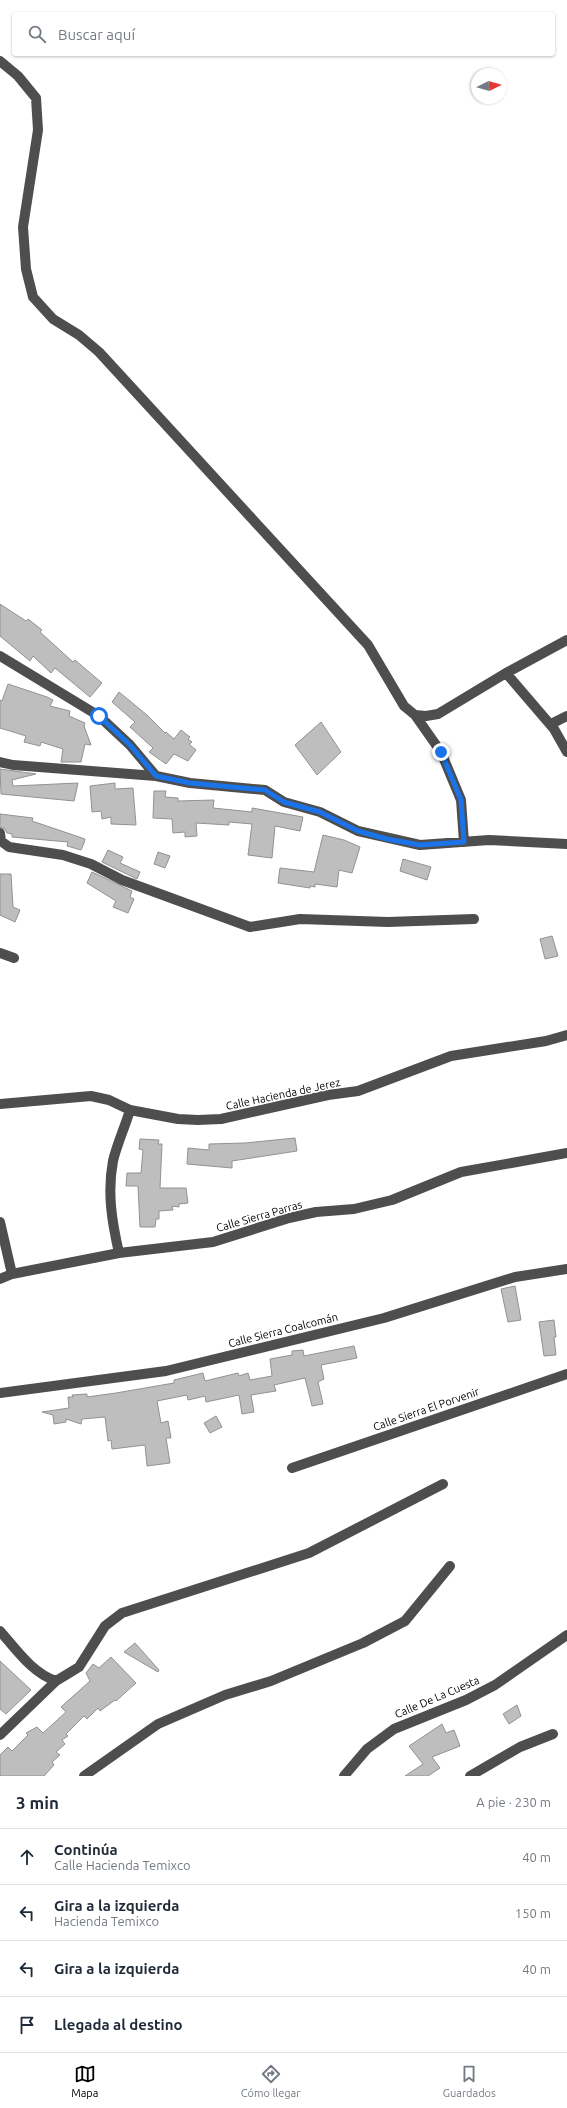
<!DOCTYPE html>
<html lang="es">
<meta charset="utf-8">
<style>
:root{--surface:#fff;--page:#f6f6f7;--text:#1f2937;--muted:#747a83;--line:#e0e1e3;--accent:#000}
body{margin:0;font-family:Ubuntu,sans-serif;background:var(--page);color:var(--text)}
.compass{position:absolute;left:471px;top:68px;width:36px;height:36px;border-radius:50%;background:var(--surface);box-shadow:0 1px 3px #0004;rotate:85deg}
.stop{position:absolute;width:12px;height:12px;margin:-9px;border:3px solid #1a73e8;border-radius:50%;background:#fff}
.stop.end{background:#1a73e8;border-color:#fff;box-shadow:0 1px 4px #0008}
.list{margin:0;padding:0;list-style:none}
h2{display:flex;justify-content:space-between;align-items:center;height:52px;margin:0;padding:0 16px;font-size:17px}
h2 small{font-size:13px;font-weight:400;color:var(--muted)}
.list li{display:grid;grid-template-columns:26px 1fr auto;gap:12px;align-items:center;box-sizing:border-box;height:56px;padding:0 16px;border-top:1px solid var(--line)}
.list b{display:block;font-size:15px;white-space:nowrap}
.list p{margin:0;font-size:13px;white-space:nowrap;color:var(--muted)}
.list em{font-size:13px;font-style:normal;color:var(--muted)}
.icon{flex:none;width:22px;height:22px;fill:none;stroke:currentColor;stroke-width:2;stroke-linecap:round;stroke-linejoin:round}
.map{position:relative;flex:none;width:567px;height:1776px;overflow:hidden}
.search{position:absolute;background:var(--surface);box-shadow:0 1px 3px #0004;left:12px;right:12px;top:12px;height:44px;display:flex;align-items:center;gap:10px;box-sizing:border-box;padding:0 14px;border-radius:4px;color:var(--muted);font-size:15px}
.sheet{height:276px;background:var(--surface)}
nav{display:flex;justify-content:space-around;align-items:center;box-sizing:border-box;height:56px;border-top:1px solid var(--line);background:var(--surface);font-size:11px;color:var(--muted)}
nav a{display:grid;justify-items:center;gap:2px}
nav .on{color:var(--accent)}
.map>svg:first-child{display:block}
.building{fill:#bebebe;stroke:#929292}
.lines{fill:none;stroke-linecap:round;stroke-linejoin:round}
.minor{stroke:#4e4e4e;stroke-width:10}
.route{stroke:#1a73e8;stroke-width:5}
.labels{text-anchor:middle;stroke-width:3;stroke-linejoin:round;paint-order:stroke}
.street-label{font-size:11px;fill:#000;stroke:#fff}
</style>
<div class="map">
<svg width="567" height="1776" viewBox="0 0 567 1776">
<rect width="100%" height="100%" fill="#fff"/>
<!-- building -->
<path class="building" d="M 0,604 L 26,621 L 28,619 L 42,630 L 40,632 L 73,662 L 75,660 L 102,683 L 90,697 L 55,668 L 51,673 L 33,656 L 30,661 L 0,636 Z
M 8,684 L 47,697 L 53,700 L 50,706 L 70,711 L 69,716 L 85,723 L 84,726 L 91,745 L 85,744 L 81,762 L 61,762 L 63,749 L 41,742 L 40,746 L 24,742 L 26,736 L 0,728 L 0,700 L 2,701 Z
M 119,692 L 147,715 L 165,733 L 166,732 L 174,739 L 181,730 L 190,737 L 188,739 L 192,742 L 189,744 L 196,750 L 188,761 L 174,754 L 166,764 L 149,752 L 153,748 L 130,727 L 135,722 L 112,702 Z
M 321,722 L 341,752 L 317,775 L 295,745 Z
M 0,769 L 36,774 L 12,780 L 13,786 L 78,783 L 74,801 L 1,794 Z
M 115,783 L 115,789 L 133,788 L 136,825 L 111,824 L 111,817 L 102,819 L 101,811 L 92,812 L 90,786 Z
M 154,791 L 166,791 L 165,797 L 178,798 L 178,801 L 214,800 L 213,808 L 252,812 L 252,808 L 303,817 L 300,831 L 275,826 L 272,858 L 248,855 L 252,824 L 229,822 L 229,825 L 196,823 L 197,836 L 185,837 L 185,832 L 173,833 L 172,819 L 153,818 Z
M 0,814 L 33,818 L 32,821 L 85,839 L 84,843 L 81,850 L 67,846 L 68,842 L 12,837 L 12,834 L 7,833 L 5,829 L 0,827 Z
M 323,835 L 344,840 L 360,847 L 352,873 L 339,870 L 337,887 L 315,884 L 315,887 L 310,886 L 310,888 L 278,883 L 280,868 L 314,872 Z
M 108,850 L 123,857 L 120,863 L 140,872 L 137,879 L 102,862 Z
M 158,852 L 170,856 L 165,868 L 154,864 Z
M 403,859 L 431,867 L 427,880 L 400,871 Z
M 92,872 L 132,891 L 130,897 L 134,899 L 128,913 L 113,907 L 116,901 L 87,883 Z
M 0,874 L 11,874 L 13,907 L 20,910 L 15,922 L 0,915 Z
M 552,936 L 558,956 L 545,959 L 540,939 Z
M 295,1138 L 297,1151 L 232,1161 L 232,1168 L 187,1164 L 188,1148 L 209,1150 L 209,1144 L 245,1143 Z
M 140,1139 L 159,1140 L 158,1144 L 162,1144 L 160,1188 L 186,1188 L 188,1203 L 179,1204 L 179,1207 L 172,1206 L 173,1210 L 159,1211 L 159,1219 L 156,1219 L 155,1227 L 140,1227 L 138,1186 L 126,1186 L 127,1173 L 141,1173 L 143,1150 L 139,1149 Z
M 515,1286 L 521,1320 L 508,1322 L 501,1289 Z
M 554,1320 L 556,1337 L 554,1337 L 556,1355 L 544,1356 L 539,1322 Z
M 354,1346 L 357,1358 L 321,1365 L 324,1379 L 318,1382 L 323,1404 L 312,1406 L 305,1378 L 274,1385 L 276,1391 L 251,1395 L 254,1412 L 242,1414 L 239,1395 L 206,1402 L 205,1396 L 188,1400 L 187,1395 L 157,1401 L 161,1423 L 168,1421 L 171,1438 L 166,1438 L 170,1463 L 147,1466 L 145,1445 L 112,1449 L 111,1440 L 108,1441 L 105,1417 L 82,1419 L 81,1424 L 66,1419 L 66,1422 L 54,1424 L 53,1415 L 42,1412 L 69,1408 L 68,1397 L 73,1397 L 72,1395 L 87,1394 L 87,1397 L 116,1393 L 174,1383 L 174,1380 L 203,1373 L 205,1381 L 238,1373 L 239,1376 L 248,1373 L 250,1380 L 272,1376 L 270,1359 L 292,1355 L 292,1351 L 303,1350 L 304,1356 Z
M 216,1416 L 222,1427 L 210,1433 L 204,1423 Z
M 135,1643 L 159,1670 L 158,1672 L 124,1652 Z
M 111,1657 L 136,1683 L 116,1701 L 115,1700 L 100,1711 L 98,1708 L 87,1719 L 84,1716 L 66,1734 L 68,1736 L 62,1740 L 65,1744 L 56,1752 L 60,1755 L 52,1762 L 54,1765 L 44,1776 L 0,1776 L 0,1755 L 8,1747 L 12,1751 L 28,1735 L 26,1733 L 37,1727 L 43,1733 L 66,1712 L 61,1707 L 90,1681 L 86,1673 L 93,1664 L 99,1668 Z
M 0,1661 L 31,1690 L 6,1714 L 0,1709 Z
M 517,1705 L 521,1716 L 509,1724 L 503,1714 Z
M 442,1724 L 446,1733 L 454,1730 L 460,1746 L 432,1757 L 440,1768 L 428,1776 L 405,1776 L 423,1764 L 409,1746 Z"/>
<g class="lines">
<!-- minor -->
<path class="minor" d="M 0,61 L 18,76 L 36,98 L 38,130 L 23,227 L 26,269 L 33,297 L 53,319 L 79,335 L 99,352 L 368,645 L 404,706 L 415,715 L 441,752 L 461,800 L 464,842
M 0,656 L 99,716 L 130,745 L 156,776
M 506,673 L 554,729 L 567,752
M 415,715 L 426,716 L 438,714 L 506,673 L 567,640
M 551,724 L 567,716
M 0,762 L 13,765 L 156,776 L 190,783 L 265,790 L 284,802 L 320,812 L 358,831 L 420,845 L 489,840 L 567,844
M 0,833 L 1,841 L 9,847 L 63,855 L 91,864 L 122,880 L 250,927 L 300,919 L 388,922 L 474,919
M 0,953 L 14,958
M 0,1104 L 91,1096 L 109,1100 L 130,1110 L 178,1119 L 198,1120 L 221,1119 L 328,1095 L 358,1091 L 451,1056 L 546,1041 L 567,1035
M 0,1222 L 12,1274
M 119,1253 C 112,1222 107,1193 113,1161 C 117,1144 125,1127 130,1110
M 0,1279 L 12,1274 L 119,1253 L 213,1242 L 289,1218 L 316,1212 L 354,1209 L 392,1200 L 461,1172 L 567,1153
M 0,1393 L 166,1371 L 384,1318 L 515,1277 L 567,1269
M 292,1468 L 567,1374
M 0,1631 C 16,1649 32,1673 56,1681
M 0,1735 L 56,1681 L 79,1667 L 105,1626 L 122,1613 L 309,1553 L 443,1484
M 84,1776 L 158,1724 L 225,1695 L 271,1681 L 363,1643 L 405,1621 L 450,1566
M 344,1776 L 367,1749 L 394,1729 L 466,1700 L 495,1685 L 567,1635
M 470,1776 L 520,1747 L 553,1734"/>
</g>
<g class="lines">
<!-- route -->
<path class="route" d="M 99,716 L 130,745 L 156,776 L 190,783 L 265,790 L 284,802 L 320,812 L 358,831 L 387,839 L 420,845 L 464,842 L 461,800 L 441,752"/>
</g>
<g class="labels">
<!-- street labels -->
<g class="street-label">
<text transform="translate(283 1094) rotate(-12)" y="4">Calle Hacienda de Jerez</text>
<text transform="translate(259 1216) rotate(-16)" y="4">Calle Sierra Parras</text>
<text transform="translate(283 1330) rotate(-14)" y="4">Calle Sierra Coalcomán</text>
<text transform="translate(426 1409) rotate(-19)" y="4">Calle Sierra El Porvenir</text>
<text transform="translate(437 1697) rotate(-23)" y="4">Calle De La Cuesta</text>
</g>
</g>
</svg>
<svg class="compass" viewBox="-18 -18 36 36"><path d="M0-13l5 13h-10z" fill="#e53935"/><path d="M0 13l5-13h-10z" fill="#747a83"/></svg>
<div class="stop" style="left:99px;top:716px"></div>
<div class="stop end" style="left:441px;top:752px"></div>
<div class="search"><svg class="icon" aria-label="search" viewBox="0 0 24 24"><circle cx="10" cy="10" r="6"/><path d="M15 15l6 6"/></svg>Buscar aquí</div>
</div>
<section class="sheet">
<h2>3 min<small>A pie · 230 m</small></h2>
<ul class="list">
<li><svg class="icon" aria-label="ahead" viewBox="0 0 24 24"><path d="M12 20V5M6 11l6-6 6 6"/></svg><div><b>Continúa</b><p>Calle Hacienda Temixco</p></div><em>40 m</em></li>
<li><svg class="icon" aria-label="left" viewBox="0 0 24 24"><path d="M17 20v-9H6M10 6l-5 5 5 5"/></svg><div><b>Gira a la izquierda</b><p>Hacienda Temixco</p></div><em>150 m</em></li>
<li><svg class="icon" aria-label="left" viewBox="0 0 24 24"><path d="M17 20v-9H6M10 6l-5 5 5 5"/></svg><div><b>Gira a la izquierda</b></div><em>40 m</em></li>
<li><svg class="icon" aria-label="arrive" viewBox="0 0 24 24"><path d="M6 21V4h12l-3 4 3 4H6"/></svg><div><b>Llegada al destino</b></div></li>
</ul>
</section>
<nav>
<a class="on"><svg class="icon" aria-label="map" viewBox="0 0 24 24"><path d="M3 6l6-2 6 2 6-2v14l-6 2-6-2-6 2zM9 4v14M15 6v14"/></svg>Mapa</a>
<a><svg class="icon" aria-label="directions" viewBox="0 0 24 24"><path d="M12 3l9 9-9 9-9-9zM9 14v-3h6M13 9l2 2-2 2"/></svg>Cómo llegar</a>
<a><svg class="icon" aria-label="saved" viewBox="0 0 24 24"><path d="M7 4h10v16l-5-4-5 4z"/></svg>Guardados</a>
</nav>
